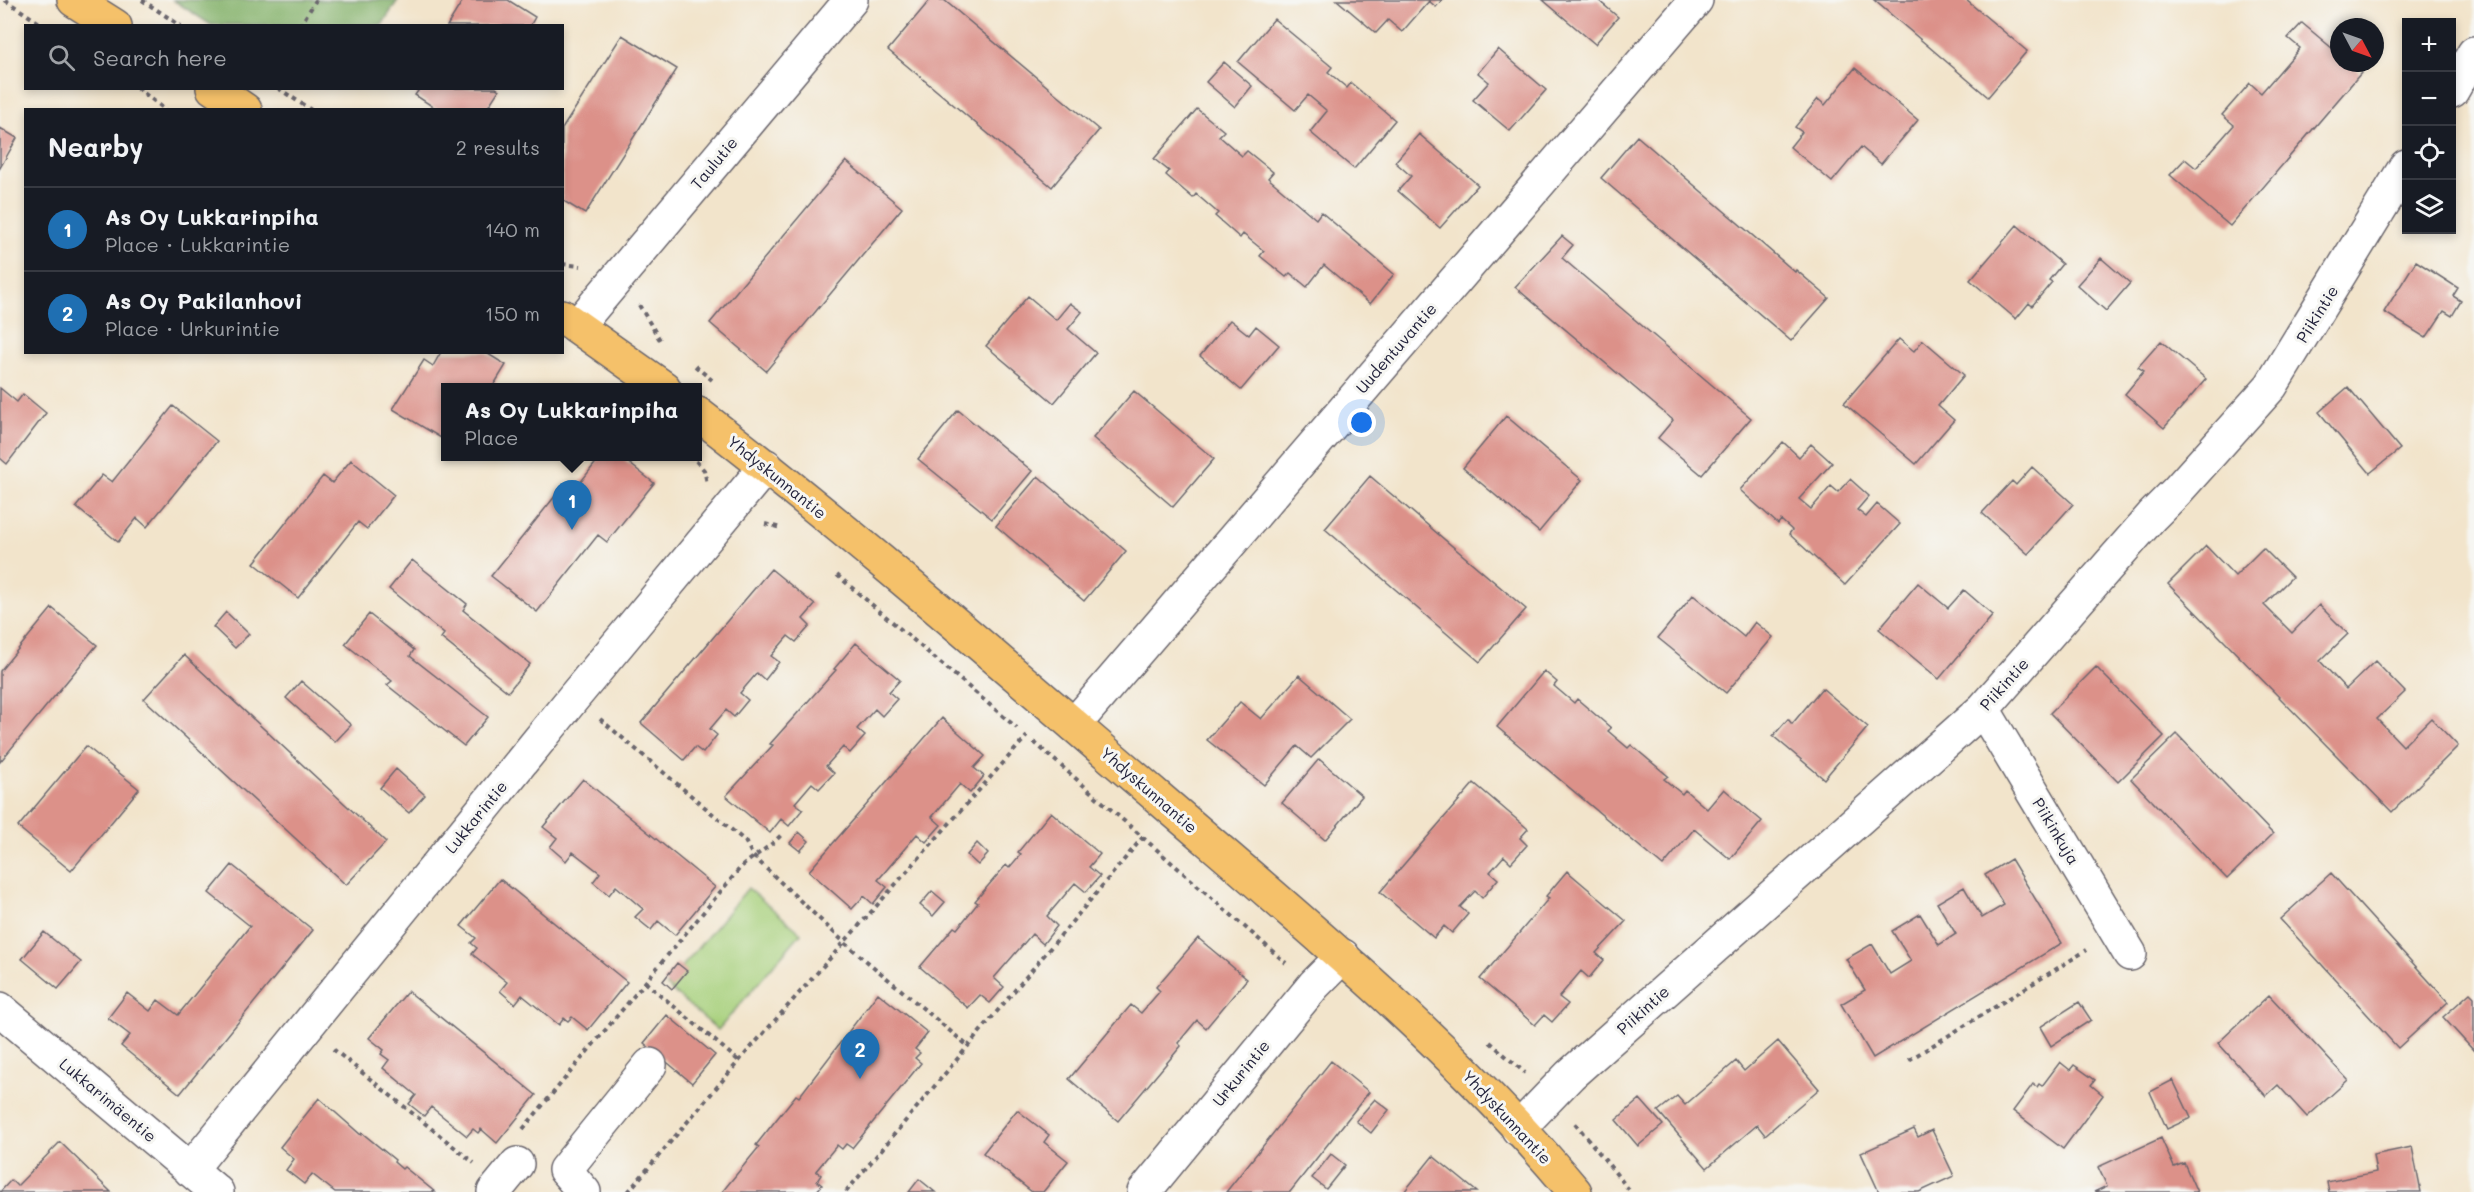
<!DOCTYPE html>
<meta charset="utf-8">
<style>
:root{--surface:#171b24;--page:#242831;--text:#f1f3f6;--muted:#9ea1a6;--line:#363941;--accent:#1f6fb2}
body{margin:0;font-family:Mali,sans-serif;background:var(--page);color:var(--text)}
.controls{position:absolute;right:18px;top:18px;display:grid;overflow:hidden;border-radius:0px;box-shadow:0 3px 9px #0003}
.controls button{width:54px;height:54px;display:grid;place-items:center;padding:0;border:0;border-bottom:2px solid var(--line);background:var(--surface);color:var(--text);font:30px sans-serif}
.compass{position:absolute;left:2330px;top:18px;width:54px;height:54px;border-radius:50%;background:var(--surface);box-shadow:0 3px 9px #0003;rotate:131deg}
.you{position:absolute;left:1362px;top:423px;width:21px;height:21px;margin:-15px;border:4px solid #fff;border-radius:50%;background:#1a73e8;box-shadow:0 0 0 9px #1a73e833}
.badge{display:grid;place-items:center;width:39px;height:39px;border-radius:50%;background:var(--accent);color:#fff;font-size:20px;font-weight:700}
.pin{position:absolute;translate:-50% -50px;filter:drop-shadow(0 2px 3px #0008)}
.pin::after{content:'';position:absolute;top:32px;width:21px;height:18px;background:inherit;clip-path:polygon(0 0,100% 0,50% 100%)}
.popup{position:absolute;left:441px;top:383px;width:261px;height:78px;box-sizing:border-box;display:grid;place-content:center;border-radius:0px;background:var(--surface);filter:drop-shadow(0 2px 4px #0005);font-size:20px;white-space:nowrap;color:var(--muted)}
.popup b{font-size:22px;color:var(--text)}
.popup::after{content:'';position:absolute;left:50%;top:100%;margin-left:-12px;border:12px solid transparent;border-top-color:var(--surface)}
.list{margin:0;padding:0;list-style:none}
h2{display:flex;justify-content:space-between;align-items:center;height:78px;margin:0;padding:0 24px;font-size:26px}
h2 small{font-size:20px;font-weight:400;color:var(--muted)}
.list li{display:grid;grid-template-columns:39px 1fr auto;gap:18px;align-items:center;box-sizing:border-box;height:84px;padding:0 24px;border-top:2px solid var(--line)}
.list b{display:block;font-size:22px;white-space:nowrap}
.list p{margin:0;font-size:20px;white-space:nowrap;color:var(--muted)}
.list em{font-size:20px;font-style:normal;color:var(--muted)}
.icon{flex:none;width:33px;height:33px;fill:none;stroke:currentColor;stroke-width:2;stroke-linecap:round;stroke-linejoin:round}
.map{position:relative;flex:none;width:2474px;height:1192px;overflow:hidden}
.search{position:absolute;background:var(--surface);box-shadow:0 3px 9px #0003;left:24px;top:24px;width:540px;height:66px;display:flex;align-items:center;gap:15px;box-sizing:border-box;padding:0 21px;border-radius:0px;color:var(--muted);font-size:22px}
.panel{position:absolute;background:var(--surface);box-shadow:0 3px 9px #0003;left:24px;top:108px;width:540px;height:246px;border-radius:0px}
.map>svg:first-child{display:block}
.green{fill:#a7d07c;stroke:#64795c;stroke-width:1.5}
.forest{fill:#85b26c;stroke:#546a54;stroke-width:1.5}
.building{fill:#dc9189}
.lines{fill:none;stroke-linecap:round;stroke-linejoin:round}
.minor-casing{stroke:#6b666d;stroke-width:36}
.major-casing{stroke:#6b666d;stroke-width:36}
.path{stroke:#6b666d;stroke-width:4;stroke-dasharray:4.5 4.5;stroke-linecap:butt}
.minor{stroke:#fff;stroke-width:33}
.major{stroke:#f5c16b;stroke-width:33}
.labels{text-anchor:middle;stroke-width:6;stroke-linejoin:round;paint-order:stroke}
.street-label{font-size:16px;fill:#22223b;stroke:#f6f6f2}
</style>
<div class="map">
<svg width="2474" height="1192" viewBox="0 0 2474 1192">
<rect width="100%" height="100%" fill="#f6f6f2"/>
<filter id="ink" filterUnits="userSpaceOnUse"><feTurbulence type="fractalNoise" baseFrequency=".0167" numOctaves="2"/><feDisplacementMap in="SourceGraphic" scale="12" xChannelSelector="R" yChannelSelector="G"/><feConvolveMatrix kernelMatrix="1 2 1 2 8 2 1 2 1" color-interpolation-filters="sRGB"/></filter>
<filter id="wash" filterUnits="userSpaceOnUse"><feTurbulence type="fractalNoise" baseFrequency=".008" numOctaves="4" result="noise"/><feDisplacementMap in="SourceGraphic" scale="24" xChannelSelector="R" yChannelSelector="G"/><feGaussianBlur stdDeviation="1.35" result="paint"/><feColorMatrix in="noise" values="0 0 0 0 0 0 0 0 0 0 0 0 0 0 0 0 0 1.4 0 .05"/><feComposite in="paint" operator="in"/></filter>
<g filter="url(#wash)">
<rect width="100%" height="100%" fill="#f2e4cb"/>
<!-- green -->
<path class="green" d="M 748,888 L 801,933 L 718,1030 L 666,986 Z"/>
<!-- forest -->
<path class="forest" d="M 173,0 L 398,0 L 382,25 L 211,25 Z"/>
<g id="blocks">
<!-- building -->
<path class="building" d="M 463,0 L 508,0 L 535,17 L 530,26 L 447,26 Z
M 930,0 L 944,0 L 1099,130 L 1052,187 L 888,50 Z
M 1337,0 L 1442,0 L 1436,7 L 1429,1 L 1402,32 L 1388,20 L 1376,33 Z
M 1543,0 L 1598,0 L 1618,17 L 1595,44 Z
M 1874,0 L 1966,0 L 2027,51 L 1988,97 Z
M 1274,19 L 1332,67 L 1328,72 L 1347,88 L 1351,83 L 1395,120 L 1354,169 L 1310,132 L 1327,111 L 1308,95 L 1295,110 L 1238,62 Z
M 2302,23 L 2339,54 L 2339,63 L 2349,63 L 2361,73 L 2230,226 L 2170,175 L 2185,159 L 2196,168 L 2234,125 L 2222,115 L 2250,83 L 2261,93 L 2300,48 L 2288,38 Z
M 622,35 L 677,69 L 585,214 L 562,200 L 562,129 Z
M 1498,49 L 1546,90 L 1510,131 L 1473,100 L 1489,82 L 1478,73 Z
M 1224,62 L 1252,86 L 1235,107 L 1206,82 Z
M 1855,68 L 1918,120 L 1881,164 L 1861,147 L 1832,182 L 1790,147 L 1802,132 L 1795,127 L 1818,99 L 1825,105 Z
M 415,88 L 496,88 L 499,90 L 486,110 L 438,110 L 415,95 L 418,91 Z
M 1197,109 L 1224,131 L 1219,136 L 1242,156 L 1247,151 L 1273,172 L 1268,178 L 1316,219 L 1321,212 L 1394,274 L 1370,304 L 1324,265 L 1307,287 L 1290,273 L 1286,277 L 1260,256 L 1264,251 L 1243,234 L 1240,238 L 1215,216 L 1218,213 L 1196,194 L 1193,198 L 1166,175 L 1169,171 L 1154,159 Z
M 0,128 L 17,138 L 0,168 Z
M 1419,134 L 1478,185 L 1440,228 L 1398,191 L 1411,176 L 1395,162 Z
M 1637,136 L 1795,272 L 1796,270 L 1829,298 L 1791,341 L 1601,178 Z
M 846,161 L 902,208 L 766,371 L 710,323 Z
M 2017,225 L 2062,264 L 2049,280 L 2052,282 L 2032,306 L 2029,303 L 2016,319 L 1970,280 Z
M 1562,236 L 1573,245 L 1562,258 L 1751,418 L 1702,475 L 1658,438 L 1673,420 L 1515,287 Z
M 2101,258 L 2130,283 L 2106,311 L 2077,285 Z
M 2416,261 L 2458,288 L 2453,296 L 2461,301 L 2452,316 L 2444,311 L 2426,338 L 2384,312 Z
M 1028,296 L 1056,320 L 1070,303 L 1082,312 L 1068,329 L 1096,353 L 1054,403 L 986,346 Z
M 1230,320 L 1249,335 L 1256,326 L 1279,345 L 1241,390 L 1200,356 Z
M 1899,339 L 1914,351 L 1923,340 L 1964,375 L 1938,406 L 1954,420 L 1916,464 L 1844,403 Z
M 2161,341 L 2206,379 L 2164,428 L 2125,394 L 2144,371 L 2138,367 Z
M 441,352 L 485,352 L 506,365 L 492,388 L 446,388 L 446,441 L 393,409 L 424,360 L 433,366 Z
M 2348,387 L 2400,449 L 2370,473 L 2319,412 Z
M 0,388 L 17,402 L 23,394 L 46,413 L 7,464 L 0,458 Z
M 1134,391 L 1214,459 L 1173,507 L 1093,438 Z
M 173,406 L 217,441 L 147,527 L 137,518 L 118,542 L 76,507 L 102,475 L 112,482 Z
M 958,410 L 1032,471 L 992,519 L 918,459 Z
M 1506,416 L 1582,480 L 1539,532 L 1463,468 Z
M 1783,442 L 1799,457 L 1811,444 L 1832,463 L 1799,499 L 1811,509 L 1831,486 L 1838,492 L 1850,479 L 1869,496 L 1857,510 L 1866,517 L 1877,504 L 1900,524 L 1845,585 L 1789,534 L 1792,530 L 1781,520 L 1778,524 L 1740,490 Z
M 601,456 L 620,456 L 654,483 L 607,542 L 598,535 L 537,612 L 491,576 L 560,490 L 569,497 Z
M 351,460 L 394,495 L 367,529 L 358,522 L 298,598 L 254,563 L 323,476 L 332,483 Z
M 2032,467 L 2073,504 L 2028,554 L 1982,513 L 2012,481 L 2016,485 Z
M 1038,476 L 1126,551 L 1084,601 L 996,526 Z
M 1370,476 L 1526,609 L 1480,662 L 1325,529 Z
M 2206,546 L 2235,576 L 2263,548 L 2292,577 L 2264,605 L 2292,633 L 2319,605 L 2348,634 L 2320,661 L 2346,689 L 2375,661 L 2405,692 L 2377,719 L 2403,746 L 2431,718 L 2458,746 L 2392,812 L 2168,584 Z
M 412,560 L 467,604 L 463,610 L 530,664 L 508,692 L 441,638 L 444,634 L 389,589 Z
M 771,569 L 815,605 L 803,619 L 810,626 L 796,642 L 788,636 L 771,656 L 779,662 L 765,680 L 757,673 L 740,693 L 748,700 L 734,717 L 726,710 L 710,729 L 717,735 L 703,753 L 695,747 L 684,760 L 641,723 Z
M 1918,583 L 1948,608 L 1964,590 L 1993,615 L 1939,679 L 1879,629 Z
M 1693,595 L 1744,637 L 1755,622 L 1773,637 L 1726,693 L 1658,638 Z
M 52,608 L 97,645 L 0,762 L 0,671 Z
M 226,612 L 249,634 L 235,648 L 213,627 Z
M 369,614 L 414,650 L 410,656 L 488,717 L 464,746 L 387,685 L 392,681 L 345,644 Z
M 856,643 L 900,680 L 889,692 L 897,699 L 882,716 L 875,709 L 857,729 L 865,736 L 850,753 L 843,747 L 826,766 L 834,773 L 819,789 L 812,783 L 795,803 L 803,809 L 789,826 L 781,819 L 770,833 L 726,796 L 773,745 L 770,744 L 836,670 L 834,669 Z
M 184,655 L 386,842 L 346,885 L 144,699 Z
M 2096,667 L 2164,736 L 2118,782 L 2050,713 Z
M 1544,671 L 1557,682 L 1554,686 L 1574,703 L 1577,699 L 1611,728 L 1608,731 L 1628,748 L 1631,745 L 1668,776 L 1664,779 L 1682,794 L 1685,790 L 1707,809 L 1724,789 L 1762,821 L 1730,859 L 1694,829 L 1663,866 L 1497,727 Z
M 1299,675 L 1350,719 L 1311,758 L 1297,746 L 1264,785 L 1207,740 L 1240,702 L 1261,719 Z
M 301,681 L 351,725 L 335,742 L 286,698 Z
M 1822,688 L 1868,727 L 1824,779 L 1773,736 L 1788,719 L 1792,724 Z
M 942,718 L 985,756 L 974,768 L 984,776 L 970,793 L 960,784 L 932,817 L 941,825 L 926,842 L 917,834 L 878,880 L 887,887 L 873,904 L 864,896 L 852,909 L 809,871 Z
M 2177,734 L 2273,834 L 2227,879 L 2131,779 Z
M 86,746 L 139,789 L 71,871 L 18,827 Z
M 1319,759 L 1362,796 L 1325,840 L 1282,803 Z
M 396,769 L 425,795 L 409,813 L 380,788 Z
M 583,779 L 715,887 L 675,935 L 658,921 L 651,930 L 635,917 L 643,909 L 616,886 L 609,895 L 593,882 L 600,873 L 573,852 L 566,861 L 550,847 L 557,838 L 543,827 Z
M 1474,783 L 1528,829 L 1520,838 L 1527,845 L 1511,863 L 1504,856 L 1490,872 L 1498,879 L 1482,898 L 1475,891 L 1460,907 L 1468,914 L 1452,933 L 1444,926 L 1434,938 L 1380,892 Z
M 1051,812 L 1100,854 L 1089,867 L 1100,876 L 1086,892 L 1075,883 L 1047,916 L 1057,926 L 1043,944 L 1032,934 L 994,978 L 1004,987 L 990,1003 L 980,995 L 968,1008 L 920,967 L 954,927 L 957,929 L 978,903 L 975,901 L 1006,865 L 1009,868 L 1021,854 L 1018,852 Z
M 799,832 L 809,841 L 800,851 L 790,843 Z
M 977,843 L 988,854 L 978,865 L 967,855 Z
M 2011,859 L 2062,943 L 1873,1058 L 1841,1004 L 1865,990 L 1846,959 L 1872,944 L 1890,974 L 1911,961 L 1892,931 L 1920,914 L 1939,945 L 1956,934 L 1937,903 L 1964,887 L 1982,918 L 2004,905 L 1985,875 Z
M 232,865 L 313,930 L 180,1094 L 121,1046 L 130,1035 L 108,1018 L 127,993 L 150,1011 L 158,1000 L 178,1015 L 250,926 L 209,893 Z
M 1567,871 L 1626,921 L 1596,953 L 1604,960 L 1589,978 L 1581,971 L 1559,997 L 1568,1004 L 1552,1022 L 1544,1015 L 1535,1025 L 1480,979 L 1549,898 L 1546,896 Z
M 2331,873 L 2448,1002 L 2398,1048 L 2280,919 Z
M 500,879 L 627,982 L 588,1030 L 572,1017 L 568,1021 L 564,1018 L 559,1025 L 522,995 L 515,1004 L 500,991 L 507,982 L 472,954 L 477,948 L 471,943 L 476,938 L 461,926 Z
M 932,891 L 945,902 L 933,916 L 920,905 Z
M 44,932 L 81,962 L 58,989 L 22,959 Z
M 1198,938 L 1247,979 L 1206,1028 L 1197,1020 L 1178,1043 L 1181,1046 L 1118,1121 L 1069,1079 L 1131,1005 L 1141,1013 L 1160,991 L 1156,987 Z
M 677,963 L 687,971 L 672,989 L 663,981 Z
M 408,991 L 536,1095 L 497,1143 L 481,1129 L 478,1133 L 473,1129 L 467,1136 L 431,1107 L 424,1116 L 409,1104 L 416,1095 L 383,1068 L 389,1060 L 381,1054 L 384,1050 L 369,1038 Z
M 878,993 L 928,1033 L 915,1049 L 920,1053 L 915,1058 L 921,1063 L 852,1148 L 846,1144 L 842,1149 L 837,1145 L 816,1171 L 821,1175 L 817,1181 L 822,1185 L 816,1192 L 722,1192 L 759,1147 L 756,1145 L 796,1095 L 799,1097 Z
M 2470,993 L 2474,997 L 2474,1051 L 2443,1017 Z
M 2269,995 L 2348,1080 L 2307,1117 L 2278,1085 L 2266,1096 L 2218,1043 Z
M 2079,1002 L 2091,1020 L 2051,1046 L 2040,1027 Z
M 667,1015 L 715,1055 L 692,1083 L 644,1043 Z
M 1778,1041 L 1819,1089 L 1765,1135 L 1757,1125 L 1707,1168 L 1658,1111 L 1677,1096 L 1685,1105 L 1736,1061 L 1744,1071 Z
M 1331,1061 L 1369,1092 L 1290,1192 L 1226,1192 Z
M 2060,1062 L 2070,1070 L 2074,1065 L 2095,1080 L 2091,1085 L 2103,1095 L 2063,1149 L 2013,1111 L 2033,1084 L 2037,1087 L 2039,1084 L 2042,1086 Z
M 2173,1080 L 2191,1118 L 2167,1129 L 2150,1092 Z
M 319,1098 L 361,1135 L 362,1133 L 395,1160 L 394,1162 L 402,1169 L 404,1167 L 435,1192 L 335,1192 L 312,1174 L 304,1184 L 286,1170 L 294,1159 L 280,1147 Z
M 1375,1099 L 1389,1110 L 1371,1133 L 1356,1121 Z
M 1640,1099 L 1663,1125 L 1638,1146 L 1616,1120 Z
M 1017,1110 L 1049,1135 L 1044,1142 L 1068,1161 L 1043,1192 L 1032,1192 L 983,1153 Z
M 1914,1129 L 1918,1137 L 1932,1130 L 1954,1176 L 1919,1192 L 1879,1192 L 1861,1153 Z
M 2161,1138 L 2174,1167 L 2184,1163 L 2197,1192 L 2094,1192 L 2107,1186 L 2098,1167 Z
M 60,1142 L 111,1192 L 0,1192 L 11,1180 L 17,1186 Z
M 2412,1147 L 2421,1192 L 2329,1192 L 2327,1182 L 2376,1172 L 2373,1155 Z
M 1331,1154 L 1345,1165 L 1326,1189 L 1312,1178 Z
M 1433,1156 L 1477,1192 L 1404,1192 Z
M 919,1179 L 935,1192 L 909,1192 Z"/>
</g>
</g>
<g filter="url(#ink)">
<use href="#blocks" fill-opacity="0" stroke="#6b666d" stroke-width="1.5"/>
<g class="lines">
<!-- minor casing -->
<g class="minor-casing">
<path id="minor" d="M 2452,91 L 2474,53
M 577,326 L 851,0
M 1983,709 L 2130,954
M 1074,725 L 1696,0
M 0,1009 L 217,1192
M 1518,1129 L 1570,1075 L 1983,709 L 2152,516 L 2176,492 L 2271,386 L 2406,166
M 190,1170 L 574,697 L 766,466
M 494,1192 L 517,1164
M 584,1192 L 565,1170 L 650,1065
M 1144,1192 L 1314,985 L 1343,956"/>
</g>
<!-- major casing -->
<g class="major-casing">
<path id="major" d="M 74,0 L 115,26
M 213,88 L 245,110
M 562,316 L 664,388
M 698,414 C 857,536 1008,669 1160,799 C 1304,923 1453,1045 1575,1192"/>
</g>
<!-- path -->
<path class="path" d="M 5,0 L 44,26
M 142,0 L 181,26
M 300,26 L 316,0
M 137,88 L 166,110
M 278,88 L 311,110
M 562,264 L 581,266
M 639,305 L 660,340
M 695,366 L 712,380
M 696,461 L 704,470 L 707,483
M 765,524 L 781,528
M 837,575 L 1017,728
M 600,719 L 745,841 L 753,856 L 845,943 L 968,1046
M 1034,742 L 1286,963
M 645,982 L 739,1061
M 1490,1042 L 1525,1073
M 333,1049 L 474,1163
M 1909,1060 L 2087,950
M 1575,1123 L 1631,1192
M 523,1129 L 741,867 C 755,855 769,848 782,834
M 628,1192 L 739,1061 L 1027,736
M 846,1192 L 1143,837"/>
<!-- minor -->
<use href="#minor" class="minor"/>
<!-- major -->
<use href="#major" class="major"/>
</g>
</g>
<g class="labels">
<!-- street labels -->
<g class="street-label">
<text transform="translate(714 163) rotate(-50)" y="6">Taulutie</text>
<text transform="translate(2317 314) rotate(-58)" y="6">Piikintie</text>
<text transform="translate(1396 348) rotate(-49)" y="6">Uudentuvantie</text>
<text transform="translate(777 477) rotate(39)" y="6">Yhdyskunnantie</text>
<text transform="translate(2004 684) rotate(-48)" y="6">Piikintie</text>
<text transform="translate(1149 790) rotate(41)" y="6">Yhdyskunnantie</text>
<text transform="translate(476 817) rotate(-51)" y="6">Lukkarintie</text>
<text transform="translate(2056 831) rotate(59)" y="6">Piikinkuja</text>
<text transform="translate(1643 1010) rotate(-42)" y="6">Piikintie</text>
<text transform="translate(1241 1073) rotate(-51)" y="6">Urkurintie</text>
<text transform="translate(108 1100) rotate(40)" y="6">Lukkarimäentie</text>
<text transform="translate(1507 1117) rotate(47)" y="6">Yhdyskunnantie</text>
</g>
</g>
</svg>
<div class="controls">
<button>+</button>
<button>−</button>
<button><svg class="icon" aria-label="locate" viewBox="0 0 24 24"><circle cx="12" cy="12" r="6"/><path d="M12 2v4M12 18v4M2 12h4M18 12h4"/></svg></button>
<button><svg class="icon" aria-label="layers" viewBox="0 0 24 24"><path d="M12 4l9 5-9 5-9-5zM3 14l9 5 9-5"/></svg></button>
</div>
<svg class="compass" viewBox="-18 -18 36 36"><path d="M0-13l5 13h-10z" fill="#e53935"/><path d="M0 13l5-13h-10z" fill="#9ea1a6"/></svg>
<div class="you"></div>
<div class="pin badge" style="left:572px;top:530px">1</div>
<div class="popup"><b>As Oy Lukkarinpiha</b>Place</div>
<div class="pin badge" style="left:860px;top:1079px">2</div>
<div class="search"><svg class="icon" aria-label="search" viewBox="0 0 24 24"><circle cx="10" cy="10" r="6"/><path d="M15 15l6 6"/></svg>Search here</div>
<section class="panel">
<h2>Nearby<small>2 results</small></h2>
<ul class="list">
<li><span class="badge">1</span><div><b>As Oy Lukkarinpiha</b><p>Place · Lukkarintie</p></div><em>140 m</em></li>
<li><span class="badge">2</span><div><b>As Oy Pakilanhovi</b><p>Place · Urkurintie</p></div><em>150 m</em></li>
</ul>
</section>
</div>
